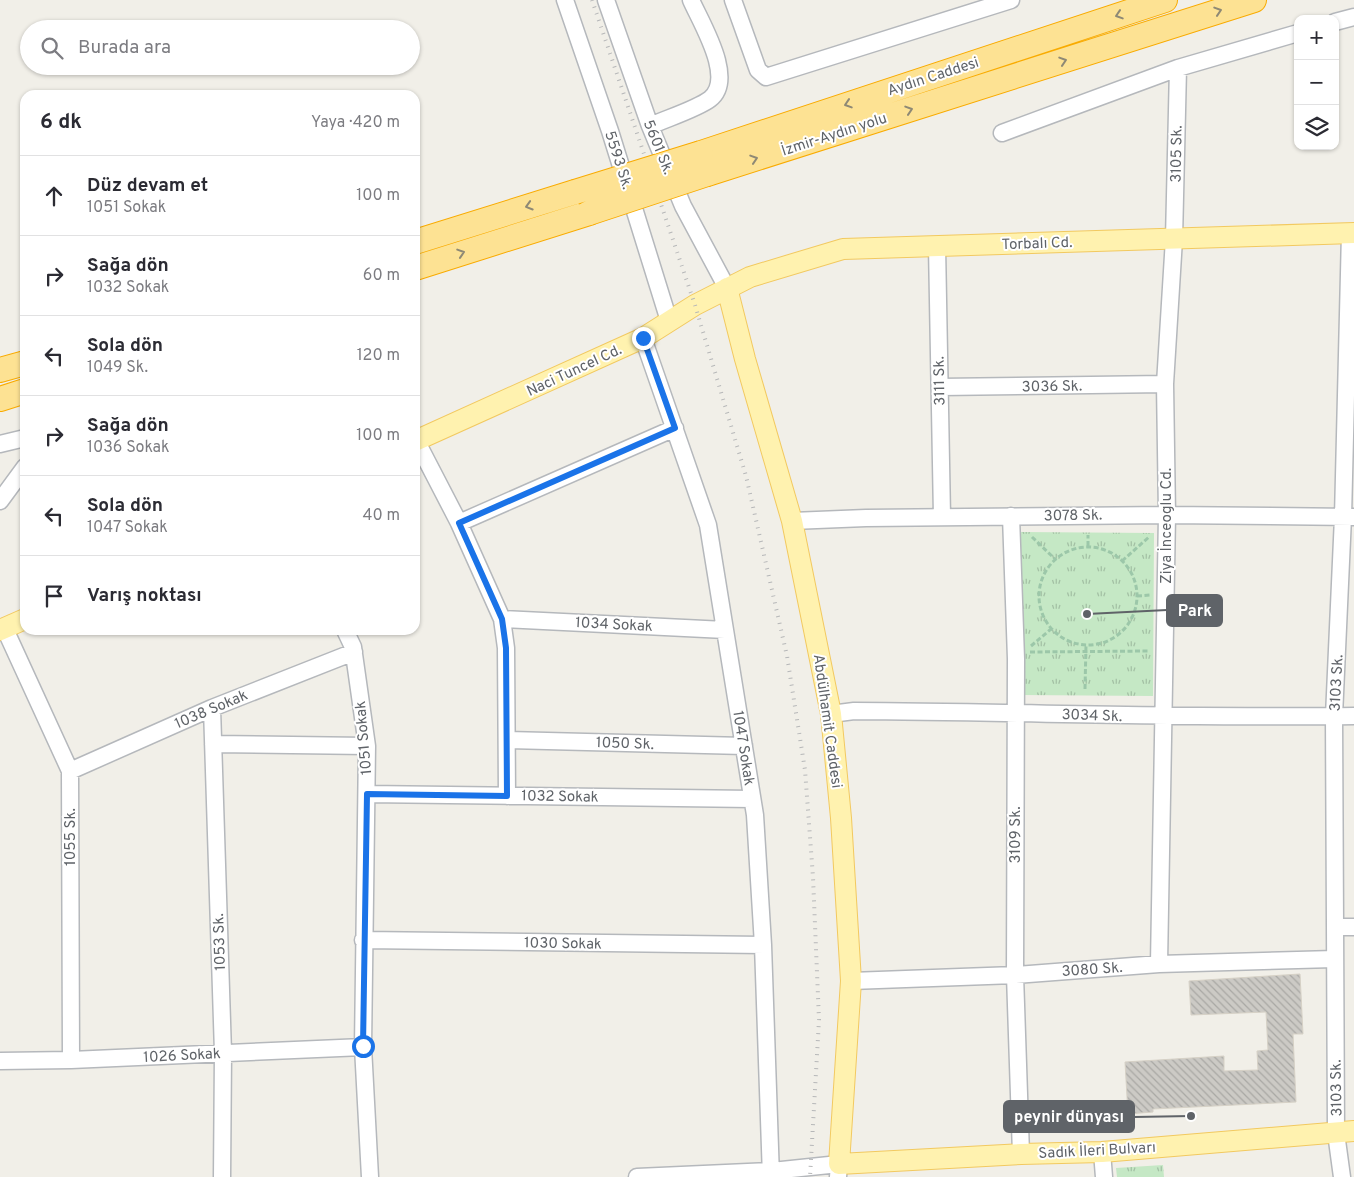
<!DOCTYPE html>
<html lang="tr">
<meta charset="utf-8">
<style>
:root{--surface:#fff;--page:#f2f2f3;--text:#2b2b33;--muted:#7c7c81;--line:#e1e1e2}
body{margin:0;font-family:Overpass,sans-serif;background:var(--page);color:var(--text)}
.controls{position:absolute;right:15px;top:15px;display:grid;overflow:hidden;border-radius:10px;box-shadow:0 1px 4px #0004}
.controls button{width:45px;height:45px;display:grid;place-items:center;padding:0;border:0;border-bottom:1px solid var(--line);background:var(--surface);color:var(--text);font:25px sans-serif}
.stop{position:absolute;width:15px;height:15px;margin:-11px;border:4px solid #1a73e8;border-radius:50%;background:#fff}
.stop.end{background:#1a73e8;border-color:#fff;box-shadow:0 1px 5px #0008}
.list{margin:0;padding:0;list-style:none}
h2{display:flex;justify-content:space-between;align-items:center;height:65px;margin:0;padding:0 20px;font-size:21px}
h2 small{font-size:16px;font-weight:400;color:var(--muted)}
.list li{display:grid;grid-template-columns:32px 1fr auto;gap:15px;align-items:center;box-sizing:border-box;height:80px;padding:0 20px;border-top:1px solid var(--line)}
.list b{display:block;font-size:19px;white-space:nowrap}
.list p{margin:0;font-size:16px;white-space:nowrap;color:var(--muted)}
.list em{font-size:16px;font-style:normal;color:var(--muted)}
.icon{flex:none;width:28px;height:28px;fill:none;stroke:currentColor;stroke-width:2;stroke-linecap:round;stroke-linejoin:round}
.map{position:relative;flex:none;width:1354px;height:1177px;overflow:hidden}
.search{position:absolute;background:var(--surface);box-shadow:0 1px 4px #0004;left:20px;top:20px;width:400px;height:55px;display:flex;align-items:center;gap:12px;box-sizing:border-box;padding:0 18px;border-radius:28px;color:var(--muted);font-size:19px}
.panel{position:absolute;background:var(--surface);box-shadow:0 1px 4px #0004;left:20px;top:90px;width:400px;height:545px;border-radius:15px}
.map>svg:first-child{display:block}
.park{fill:url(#park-tufts)}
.building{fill:url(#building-back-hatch);stroke:#d6d1c6}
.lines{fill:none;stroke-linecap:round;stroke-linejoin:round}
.minor-casing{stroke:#b5b8bc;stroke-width:19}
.major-casing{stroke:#f2c960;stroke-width:22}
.highway-casing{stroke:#f9ab00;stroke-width:26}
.path{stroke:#9cc7a9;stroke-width:3;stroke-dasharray:5 2.5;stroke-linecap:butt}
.minor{stroke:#fff;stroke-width:16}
.major{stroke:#fff2af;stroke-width:20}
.highway{stroke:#fde293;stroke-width:24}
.rail{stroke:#b6b7b8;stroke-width:4;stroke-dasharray:1 6;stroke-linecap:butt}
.highway-bridge-casing{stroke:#f9ab00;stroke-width:26;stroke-linecap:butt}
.highway-bridge{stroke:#fde293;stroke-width:24}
.oneway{stroke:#8e8975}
.route{stroke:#1a73e8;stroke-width:6}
.labels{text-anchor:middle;stroke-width:4;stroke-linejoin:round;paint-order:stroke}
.street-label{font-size:15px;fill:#5f6368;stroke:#fff}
.leader{fill:none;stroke:#5f6368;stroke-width:2}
.callout-dot{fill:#5f6368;stroke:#fff;stroke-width:2}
.callout{fill:#5f6368;stroke:#5f6368;stroke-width:2}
.callout-label{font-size:16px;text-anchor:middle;font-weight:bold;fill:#fff}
</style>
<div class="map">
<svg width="1354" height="1177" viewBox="0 0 1354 1177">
<defs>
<pattern id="park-tufts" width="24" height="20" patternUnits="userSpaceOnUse" patternTransform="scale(1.25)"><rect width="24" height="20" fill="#c5e8c5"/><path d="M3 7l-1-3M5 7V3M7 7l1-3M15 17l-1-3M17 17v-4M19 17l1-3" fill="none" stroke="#a3c0a4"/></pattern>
<pattern id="building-back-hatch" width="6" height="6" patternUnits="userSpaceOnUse" patternTransform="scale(1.25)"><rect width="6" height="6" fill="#cccac5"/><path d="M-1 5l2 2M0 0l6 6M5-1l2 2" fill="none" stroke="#a9a8a4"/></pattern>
</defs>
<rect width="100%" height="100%" fill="#f1efe8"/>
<!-- park -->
<path class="park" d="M 1021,532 L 1154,533 L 1153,696 L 1020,695 Z
M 1163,1165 L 1164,1177 L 1117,1177 L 1116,1168 Z"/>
<!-- building -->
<path class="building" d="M 1300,974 L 1303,1034 L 1293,1034 L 1296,1102 L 1153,1109 L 1153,1112 L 1128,1114 L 1125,1062 L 1224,1056 L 1224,1071 L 1258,1070 L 1257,1051 L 1268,1050 L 1266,1012 L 1191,1015 L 1189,981 Z"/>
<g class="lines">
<!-- minor casing -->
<g class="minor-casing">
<path id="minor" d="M 565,0 L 610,131 L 669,321
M 606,0 L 650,126 L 683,206 L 727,288
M 733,0 L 758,70 L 766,77 L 1011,0
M 1335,22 L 1354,17
M 650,126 C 665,119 697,109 710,99 C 736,79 701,23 691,0
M 1002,133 L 1178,68 L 1298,33
M 937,246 L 942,517
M 643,338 L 708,525 L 755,815 L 763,945 L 771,1177
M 940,387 L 1165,384
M 416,440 L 459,523 L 502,619 L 506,648 L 507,796
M 0,444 L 25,438
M 0,501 L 25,467
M 1011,516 L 1016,659 L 1015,975 L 1021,1154
M 792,521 L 866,518 L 1167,515 L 1354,517
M 459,523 L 675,428
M 502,619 L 725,630
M 4,627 L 70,771 L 71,1060
M 345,630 L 353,647 L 367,746 L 363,1047 L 370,1177
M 212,708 L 223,1053 L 222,1177
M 831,714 L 854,711 C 1021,712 1187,718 1354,716
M 507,740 L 744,746
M 213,744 L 367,746
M 70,771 L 212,708 L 354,652
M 367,794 L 752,799
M 1335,927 L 1354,927
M 363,940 L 763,945
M 1159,964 L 1167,515 L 1165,384 L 1174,239 L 1178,68
M 851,981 L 1015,975 L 1159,964 L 1334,959
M 0,1061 L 71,1060 L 363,1047
M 1102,1152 L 1104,1177
M 637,1177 L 772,1171 L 839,1164 L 838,1177
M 1342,1177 L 1336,1133 L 1334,716 L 1343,517 L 1350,233"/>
</g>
<!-- major casing -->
<g class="major-casing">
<path id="major" d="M 727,288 L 745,359 L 792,521 L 831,714 L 841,818 L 851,981 L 839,1164 L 1021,1154 L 1102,1152 L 1354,1131
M 415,441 L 643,338 L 695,305 L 750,277 L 843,249 L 1354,233
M 0,630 L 25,619"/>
</g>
<!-- highway casing -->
<g class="highway-casing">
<path id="highway" d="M 701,153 L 1165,0
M 707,174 L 1254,0
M 415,242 L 575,192
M 415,268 L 589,213
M 0,370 L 25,363
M 0,399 L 25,391"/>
</g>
<!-- path -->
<path class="path" d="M 1032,537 L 1055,559
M 1088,546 L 1088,535
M1039 596a49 49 0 1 1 98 0a49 49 0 1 1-98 0Z
M 1122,561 L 1149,537
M 1137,596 L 1151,595
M 1031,646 L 1051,629
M 1030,652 L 1149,651
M 1085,689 L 1086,645"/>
<!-- minor -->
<use href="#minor" class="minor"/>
<!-- major -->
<use href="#major" class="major"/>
<!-- highway -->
<use href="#highway" class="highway"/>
<!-- rail -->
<path class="rail" d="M 592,0 L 695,305 L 746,476 L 787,656 L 805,770 L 813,877 L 819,1020 L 810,1177"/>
<!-- highway-bridge casing -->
<g class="highway-bridge-casing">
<path id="highway-bridge" d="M 575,192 L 701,153
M 589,213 L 707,174"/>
</g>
<!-- highway-bridge -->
<use href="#highway-bridge" class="highway-bridge"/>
</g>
<!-- one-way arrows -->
<defs><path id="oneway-chevron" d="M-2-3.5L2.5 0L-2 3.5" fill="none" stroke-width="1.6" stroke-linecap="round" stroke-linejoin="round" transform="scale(1.25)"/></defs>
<g class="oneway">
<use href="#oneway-chevron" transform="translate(1218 11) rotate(-18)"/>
<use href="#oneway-chevron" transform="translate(1119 15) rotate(162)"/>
<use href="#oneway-chevron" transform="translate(1063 61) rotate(-18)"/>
<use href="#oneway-chevron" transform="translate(848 104) rotate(162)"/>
<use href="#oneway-chevron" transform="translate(909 110) rotate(-18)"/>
<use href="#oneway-chevron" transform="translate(754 159) rotate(-18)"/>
<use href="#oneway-chevron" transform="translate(529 206) rotate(163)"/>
<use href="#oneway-chevron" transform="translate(461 253) rotate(-18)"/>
</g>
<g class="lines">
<!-- route -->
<path class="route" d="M 363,1046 L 367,794 L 507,796 L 506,648 L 502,619 L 459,523 L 675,428 L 643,338"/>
</g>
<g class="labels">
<!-- street labels -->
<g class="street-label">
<text transform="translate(933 76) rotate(-18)" y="5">Aydın Caddesi</text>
<text transform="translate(834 134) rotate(-18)" y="5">İzmir-Aydın yolu</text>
<text transform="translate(659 147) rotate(68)" y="5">5601 Sk.</text>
<text transform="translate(1176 154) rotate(-89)" y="5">3105 Sk.</text>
<text transform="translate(619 160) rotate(72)" y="5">5593 Sk.</text>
<text transform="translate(1037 243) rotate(-2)" y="5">Torbalı Cd.</text>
<text transform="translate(574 370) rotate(-25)" y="5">Naci Tuncel Cd.</text>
<text transform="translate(939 381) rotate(-91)" y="5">3111 Sk.</text>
<text transform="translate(1052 386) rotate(-1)" y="5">3036 Sk.</text>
<text transform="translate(1073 515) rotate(-1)" y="5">3078 Sk.</text>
<text transform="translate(1166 526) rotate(-90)" y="5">Ziya İnceoglu Cd.</text>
<text transform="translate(614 624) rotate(3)" y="5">1034 Sokak</text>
<text transform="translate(1336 683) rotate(-87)" y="5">3103 Sk.</text>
<text transform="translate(211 709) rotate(-23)" y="5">1038 Sokak</text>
<text transform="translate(1092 715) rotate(2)" y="5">3034 Sk.</text>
<text transform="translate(828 721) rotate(82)" y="5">Abdülhamit Caddesi</text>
<text transform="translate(363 738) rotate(-95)" y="5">1051 Sokak</text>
<text transform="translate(625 743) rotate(2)" y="5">1050 Sk.</text>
<text transform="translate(744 748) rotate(81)" y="5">1047 Sokak</text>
<text transform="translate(560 796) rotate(1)" y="5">1032 Sokak</text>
<text transform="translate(1015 835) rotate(-90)" y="5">3109 Sk.</text>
<text transform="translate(70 837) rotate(-90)" y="5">1055 Sk.</text>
<text transform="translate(219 942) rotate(-92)" y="5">1053 Sk.</text>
<text transform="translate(563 943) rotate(1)" y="5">1030 Sokak</text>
<text transform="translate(1092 969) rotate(-4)" y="5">3080 Sk.</text>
<text transform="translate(182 1055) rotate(-3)" y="5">1026 Sokak</text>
<text transform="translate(1336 1088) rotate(-91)" y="5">3103 Sk.</text>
<text transform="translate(1097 1150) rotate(-3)" y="5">Sadık İleri Bulvarı</text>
</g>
</g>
<!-- callouts -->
<path class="leader" d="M1087 614L1167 610M1191 1116L1134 1117"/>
<g class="callout-dot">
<circle cx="1087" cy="614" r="5"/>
<circle cx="1191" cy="1116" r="5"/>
</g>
<g class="callout">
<rect x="1167" y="595" width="55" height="31" rx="5"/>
<rect x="1004" y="1101" width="130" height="31" rx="5"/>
</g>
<g class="callout-label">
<text x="1195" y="616">Park</text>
<text x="1069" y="1122">peynir dünyası</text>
</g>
</svg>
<div class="controls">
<button>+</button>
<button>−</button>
<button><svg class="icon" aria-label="layers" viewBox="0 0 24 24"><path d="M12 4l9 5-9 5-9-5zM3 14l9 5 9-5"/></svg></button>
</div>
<div class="stop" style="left:363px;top:1046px"></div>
<div class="stop end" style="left:643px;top:338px"></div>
<div class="search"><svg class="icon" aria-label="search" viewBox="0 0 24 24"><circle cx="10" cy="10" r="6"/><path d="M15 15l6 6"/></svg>Burada ara</div>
<section class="panel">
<h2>6 dk<small>Yaya · 420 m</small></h2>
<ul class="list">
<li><svg class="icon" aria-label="ahead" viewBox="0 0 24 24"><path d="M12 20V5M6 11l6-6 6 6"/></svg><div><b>Düz devam et</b><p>1051 Sokak</p></div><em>100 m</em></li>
<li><svg class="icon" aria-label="right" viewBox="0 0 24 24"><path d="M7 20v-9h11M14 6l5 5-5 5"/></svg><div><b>Sağa dön</b><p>1032 Sokak</p></div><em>60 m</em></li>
<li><svg class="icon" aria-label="left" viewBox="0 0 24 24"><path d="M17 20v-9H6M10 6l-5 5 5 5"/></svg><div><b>Sola dön</b><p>1049 Sk.</p></div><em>120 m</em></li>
<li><svg class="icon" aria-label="right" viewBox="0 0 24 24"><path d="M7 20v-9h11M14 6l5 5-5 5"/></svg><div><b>Sağa dön</b><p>1036 Sokak</p></div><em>100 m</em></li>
<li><svg class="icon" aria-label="left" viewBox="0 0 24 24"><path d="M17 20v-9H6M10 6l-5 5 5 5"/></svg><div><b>Sola dön</b><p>1047 Sokak</p></div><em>40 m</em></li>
<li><svg class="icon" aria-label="arrive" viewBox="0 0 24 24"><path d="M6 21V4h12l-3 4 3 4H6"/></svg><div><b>Varış noktası</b></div></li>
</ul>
</section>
</div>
